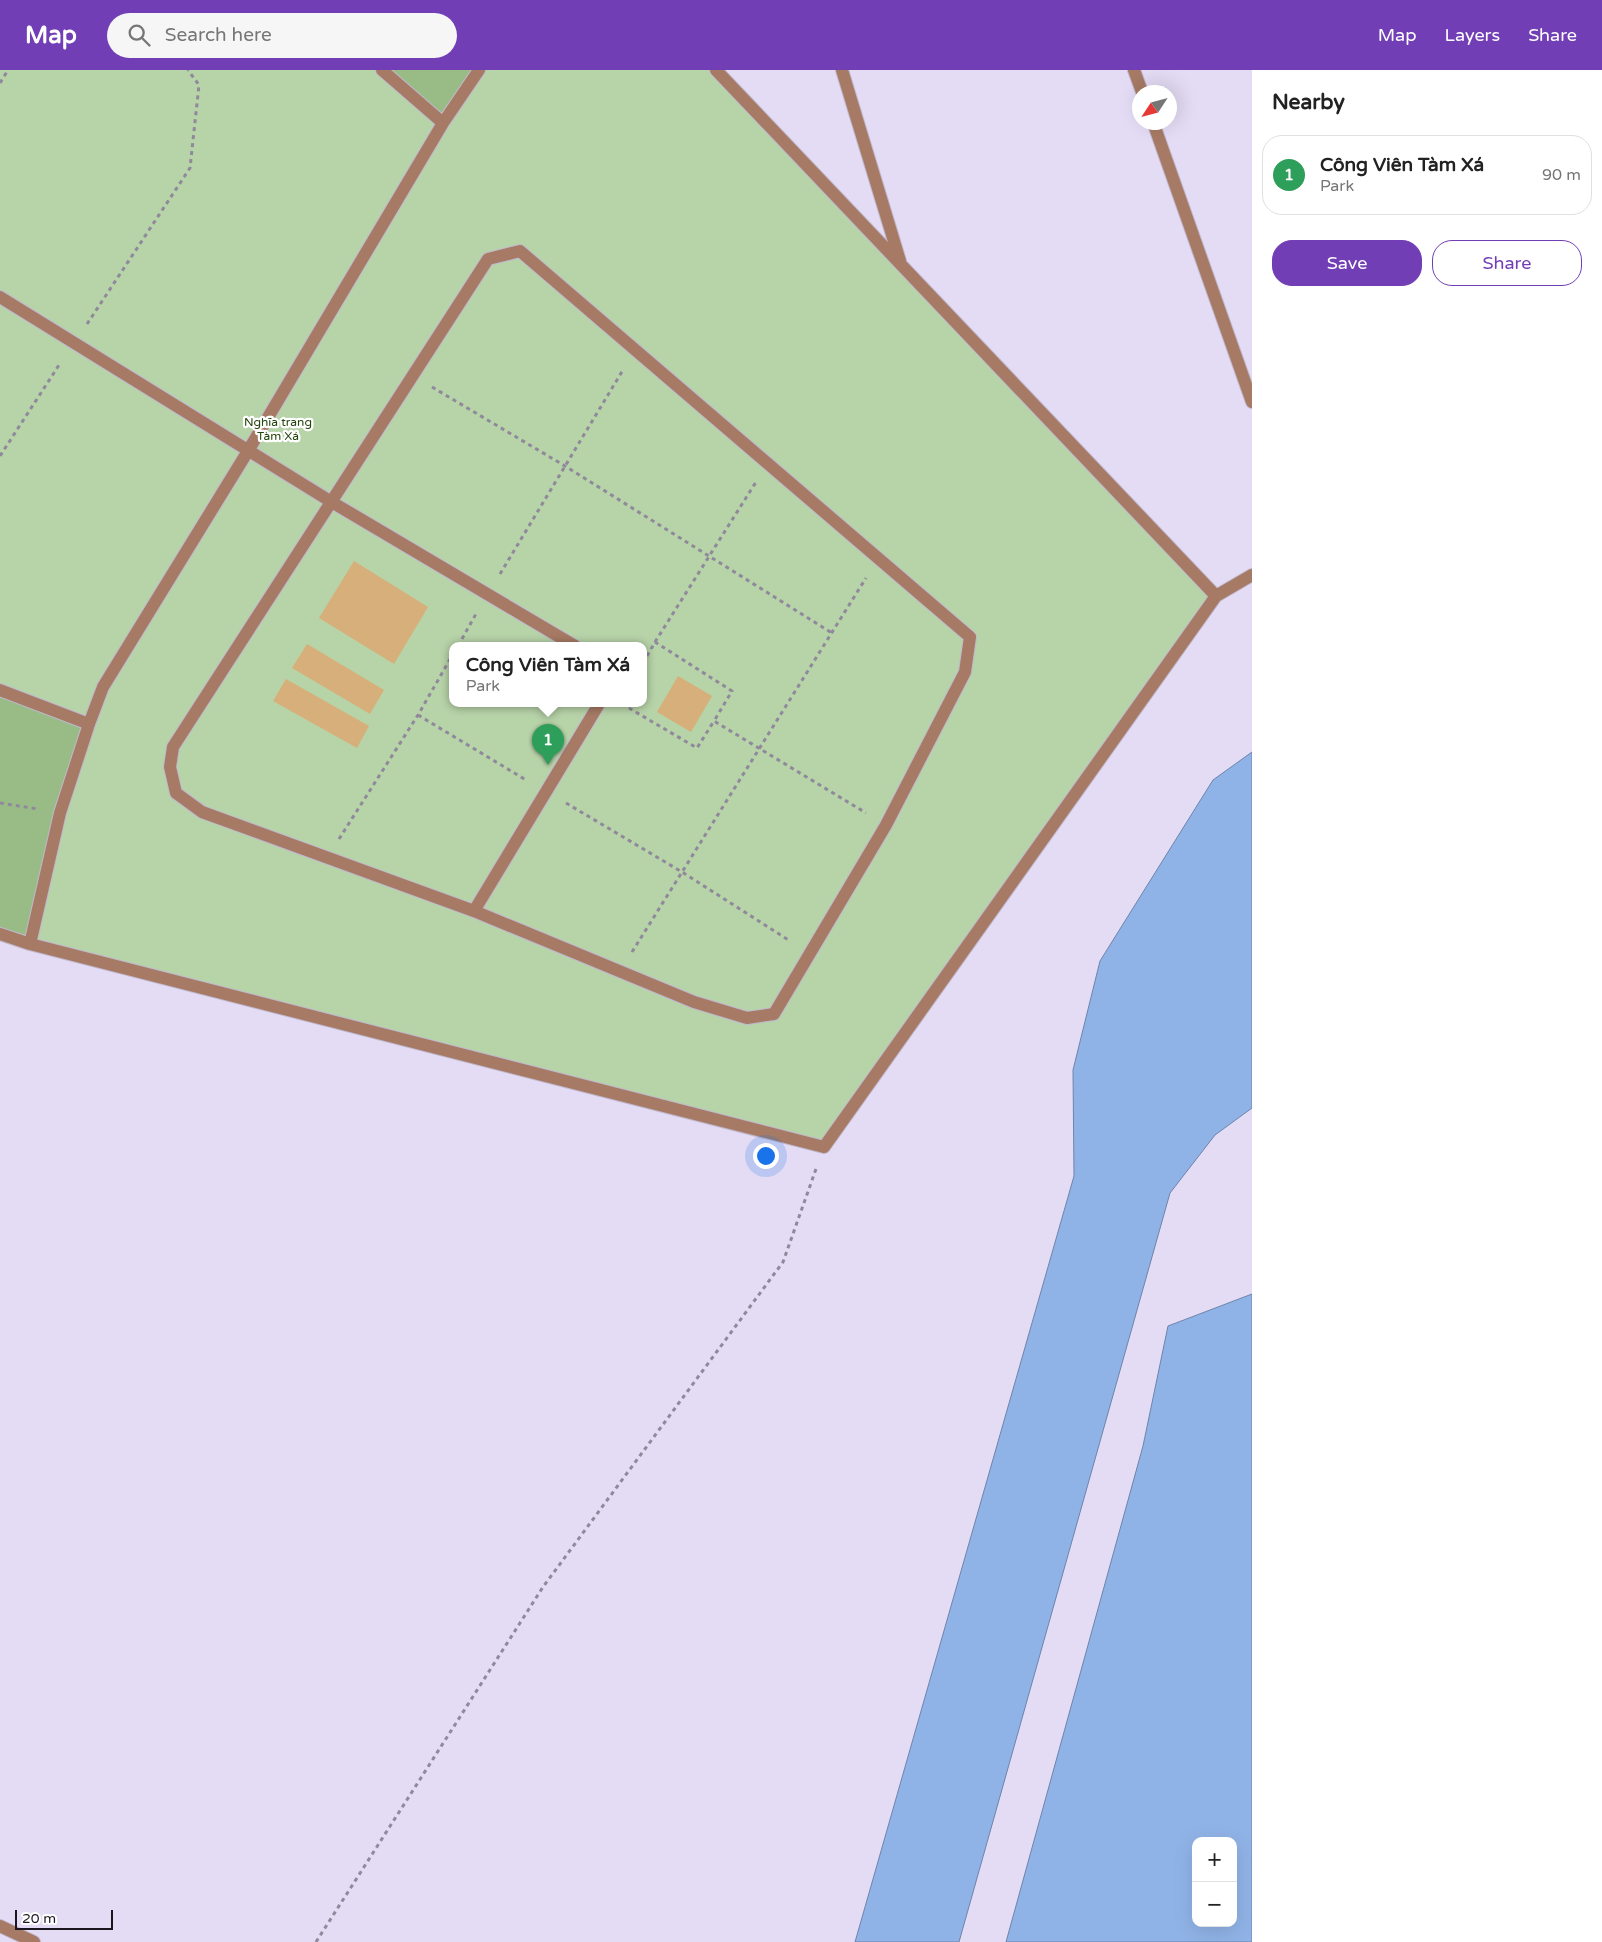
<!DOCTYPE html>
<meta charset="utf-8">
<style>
:root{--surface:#fff;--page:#f6f6f6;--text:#222;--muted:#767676;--line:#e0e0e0;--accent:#713eb5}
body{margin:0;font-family:"Varela Round",sans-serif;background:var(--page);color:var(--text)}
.controls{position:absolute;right:15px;bottom:15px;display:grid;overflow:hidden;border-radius:10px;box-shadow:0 5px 20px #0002}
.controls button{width:45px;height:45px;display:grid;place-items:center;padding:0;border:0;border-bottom:1px solid var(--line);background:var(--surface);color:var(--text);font:25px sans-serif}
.compass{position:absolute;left:1132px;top:15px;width:45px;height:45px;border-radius:50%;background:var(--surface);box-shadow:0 5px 20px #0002;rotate:234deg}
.scale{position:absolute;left:15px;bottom:12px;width:98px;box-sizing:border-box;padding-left:5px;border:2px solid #1a161f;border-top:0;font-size:14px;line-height:18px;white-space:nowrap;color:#1a161f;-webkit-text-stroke:4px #fff;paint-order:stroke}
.you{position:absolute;left:765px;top:1085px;width:18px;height:18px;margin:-12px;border:4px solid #fff;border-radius:50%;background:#1a73e8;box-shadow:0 0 0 8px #1a73e833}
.badge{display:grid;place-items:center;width:32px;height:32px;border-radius:50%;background:var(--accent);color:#fff;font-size:16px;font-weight:700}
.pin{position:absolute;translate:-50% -41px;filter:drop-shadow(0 1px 2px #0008)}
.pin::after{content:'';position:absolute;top:26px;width:18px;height:15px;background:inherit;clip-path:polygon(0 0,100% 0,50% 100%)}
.popup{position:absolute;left:449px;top:572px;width:198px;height:65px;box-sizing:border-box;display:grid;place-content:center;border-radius:10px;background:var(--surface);filter:drop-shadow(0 1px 4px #0005);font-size:16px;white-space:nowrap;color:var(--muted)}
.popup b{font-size:19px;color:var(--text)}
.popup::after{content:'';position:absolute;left:50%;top:100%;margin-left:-10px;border:10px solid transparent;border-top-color:var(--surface)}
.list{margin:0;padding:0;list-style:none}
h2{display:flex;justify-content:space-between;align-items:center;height:65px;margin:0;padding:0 20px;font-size:21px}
h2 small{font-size:16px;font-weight:400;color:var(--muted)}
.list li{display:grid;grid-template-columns:32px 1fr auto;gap:15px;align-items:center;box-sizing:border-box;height:80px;margin:0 10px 10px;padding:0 10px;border:1px solid var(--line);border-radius:20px}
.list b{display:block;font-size:19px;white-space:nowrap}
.list p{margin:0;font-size:16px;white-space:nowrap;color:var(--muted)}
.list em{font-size:16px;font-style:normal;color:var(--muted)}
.actions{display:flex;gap:10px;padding:15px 20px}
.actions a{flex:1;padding:11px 0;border:1px solid var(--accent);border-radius:20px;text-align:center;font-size:18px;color:var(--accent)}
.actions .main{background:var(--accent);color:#fff}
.icon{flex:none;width:28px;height:28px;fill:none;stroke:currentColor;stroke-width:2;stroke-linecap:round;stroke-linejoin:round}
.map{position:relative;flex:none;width:1252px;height:1872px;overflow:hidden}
header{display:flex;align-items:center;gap:30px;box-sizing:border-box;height:70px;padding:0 25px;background:var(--accent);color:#fff}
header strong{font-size:24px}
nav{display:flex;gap:28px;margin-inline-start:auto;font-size:18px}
.search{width:350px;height:45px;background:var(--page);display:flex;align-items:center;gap:12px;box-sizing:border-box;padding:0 18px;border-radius:28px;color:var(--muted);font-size:19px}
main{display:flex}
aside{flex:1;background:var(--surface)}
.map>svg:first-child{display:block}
.green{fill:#b7d3a8;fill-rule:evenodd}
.forest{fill:#99bc86}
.water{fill:#90b3e7;stroke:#6d84ab;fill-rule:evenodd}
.building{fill:#d7af7a}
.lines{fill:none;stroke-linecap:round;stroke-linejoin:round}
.service-casing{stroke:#c0b8ce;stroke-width:14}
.minor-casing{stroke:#c0b8ce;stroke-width:14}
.path{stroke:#90899b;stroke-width:3;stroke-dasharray:4 4;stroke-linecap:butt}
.service{stroke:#a67a64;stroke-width:12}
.minor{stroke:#a67a64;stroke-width:12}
.labels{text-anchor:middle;stroke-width:4.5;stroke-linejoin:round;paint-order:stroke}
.park-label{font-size:12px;fill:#23440b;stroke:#fff}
</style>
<header>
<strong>Map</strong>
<div class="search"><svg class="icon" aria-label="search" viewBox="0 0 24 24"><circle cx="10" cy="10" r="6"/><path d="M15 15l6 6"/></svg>Search here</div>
<nav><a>Map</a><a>Layers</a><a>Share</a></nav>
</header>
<main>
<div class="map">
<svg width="1252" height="1872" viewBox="0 0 1252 1872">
<rect width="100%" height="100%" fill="#e4dbf4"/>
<!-- green -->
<path class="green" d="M 0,0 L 711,0 L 1216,526 L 824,1077 L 0,864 ZM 453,576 L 643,576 L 643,634 L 453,634 Z"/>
<!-- forest -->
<path class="forest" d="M 382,0 L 480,0 L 443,53 Z
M 0,620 L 89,654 L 30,874 L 0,864 Z"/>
<!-- water -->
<path class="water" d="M 1252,682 L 1252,1038 L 1215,1065 L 1170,1123 L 959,1872 L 855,1872 L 1074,1106 L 1073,1000 L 1100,891 L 1213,710 Z
M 1252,1224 L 1252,1872 L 1006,1872 L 1143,1376 L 1168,1256 ZM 1196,1771 L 1233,1771 L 1233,1853 L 1196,1853 Z"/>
<!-- building -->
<path class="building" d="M 354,491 L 428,537 L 394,594 L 319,548 Z
M 307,574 L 384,620 L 370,644 L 292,598 Z
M 678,606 L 712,626 L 691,662 L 657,642 Z
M 286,609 L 369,656 L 357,678 L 273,631 Z"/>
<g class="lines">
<!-- service casing -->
<g class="service-casing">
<path id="service" d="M 520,181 L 970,567 L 965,602 L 886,755 L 774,944 L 747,948 L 694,932 L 474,841 L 202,742 L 176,723 L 170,697 L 173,677 L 488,189 Z
M 0,227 L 330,431 L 575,576
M 474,841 L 599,634"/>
</g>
<!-- minor casing -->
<g class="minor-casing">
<path id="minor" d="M 382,0 L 443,53
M 716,0 L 1216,526
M 842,0 L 900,191
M 1134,0 L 1142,22
M 1153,52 L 1252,332
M 0,620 L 89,654
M 0,864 L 30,874 L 824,1077 L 1216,526 L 1252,505
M 30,874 L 60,743 L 89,654 L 103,617 L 248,381 L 443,53 L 479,0
M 0,1856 L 34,1872"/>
</g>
<!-- path -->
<path class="path" d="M 0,13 L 8,0
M 87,254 L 190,98 L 199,15 L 188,0
M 432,317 L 565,396 L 832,563
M 0,386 L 61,292
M 500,504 L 623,300
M 655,572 L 756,412
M 458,576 L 476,544
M 643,593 L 655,572 L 732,621 L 714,651
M 622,634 L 697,678 L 714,651 L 866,743
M 418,645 L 526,710
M 0,733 L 38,739
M 566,733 L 682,802 L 790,871
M 339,769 L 418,645 L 453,584
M 632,882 L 866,508
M 316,1872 L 543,1517 L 783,1192 L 816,1099"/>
<!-- service -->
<use href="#service" class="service"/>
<!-- minor -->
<use href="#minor" class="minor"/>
</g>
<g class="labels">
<!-- park labels -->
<g class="park-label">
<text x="278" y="356">Nghĩa trang<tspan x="278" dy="14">Tàm Xá</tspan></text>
</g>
</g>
</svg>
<div class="controls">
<button>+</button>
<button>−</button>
</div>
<svg class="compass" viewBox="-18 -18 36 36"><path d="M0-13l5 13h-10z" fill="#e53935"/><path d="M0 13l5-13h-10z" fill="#767676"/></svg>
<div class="scale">20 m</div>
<div class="you"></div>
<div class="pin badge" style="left:548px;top:695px;background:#2e9e5b">1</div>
<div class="popup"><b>Công Viên Tàm Xá</b>Park</div>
</div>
<aside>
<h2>Nearby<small></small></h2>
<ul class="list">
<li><span class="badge" style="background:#2e9e5b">1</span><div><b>Công Viên Tàm Xá</b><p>Park</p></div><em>90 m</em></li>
</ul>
<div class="actions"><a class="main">Save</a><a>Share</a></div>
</aside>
</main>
